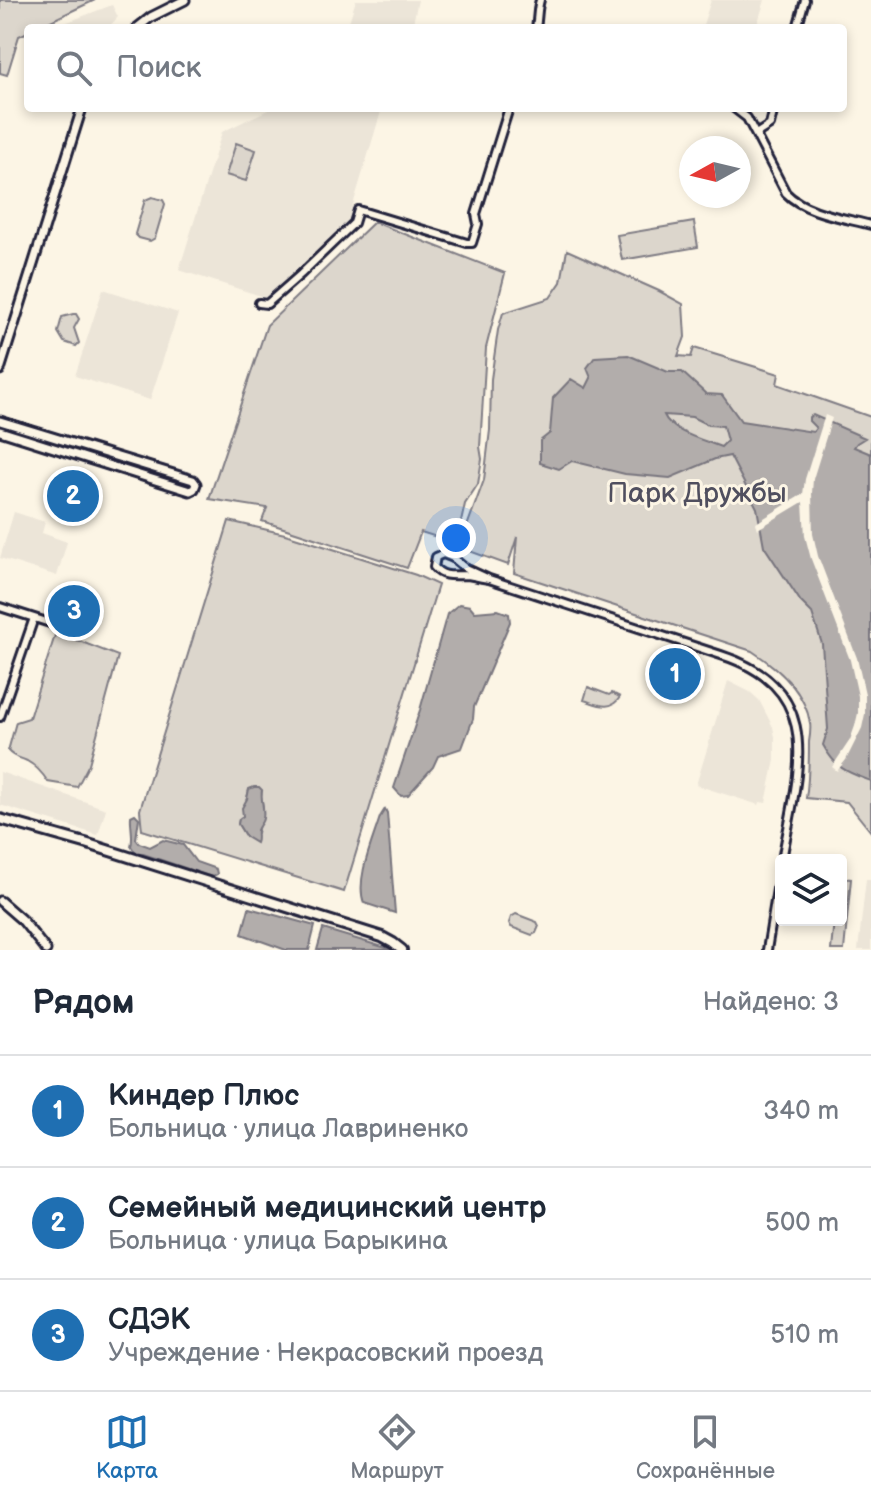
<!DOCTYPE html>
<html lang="ru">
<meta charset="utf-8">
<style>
:root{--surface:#fff;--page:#f6f6f7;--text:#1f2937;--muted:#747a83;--line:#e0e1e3;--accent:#1f6fb2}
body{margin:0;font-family:"Balsamiq Sans",sans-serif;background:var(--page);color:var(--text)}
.controls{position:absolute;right:24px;bottom:24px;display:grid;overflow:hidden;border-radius:8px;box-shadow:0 4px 12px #0003}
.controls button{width:72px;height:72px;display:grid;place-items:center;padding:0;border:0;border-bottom:2px solid var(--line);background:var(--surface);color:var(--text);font:40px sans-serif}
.compass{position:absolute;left:679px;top:136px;width:72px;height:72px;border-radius:50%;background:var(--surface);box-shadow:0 4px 12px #0003;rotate:262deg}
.you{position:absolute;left:456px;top:538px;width:28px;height:28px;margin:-20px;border:6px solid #fff;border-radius:50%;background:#1a73e8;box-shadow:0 0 0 12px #1a73e833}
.badge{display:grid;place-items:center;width:52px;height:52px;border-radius:50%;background:var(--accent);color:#fff;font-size:26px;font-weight:700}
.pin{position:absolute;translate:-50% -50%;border:4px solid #fff;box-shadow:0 2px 8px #0006}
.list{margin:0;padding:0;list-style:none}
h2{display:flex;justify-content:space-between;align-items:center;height:104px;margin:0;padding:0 32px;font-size:34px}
h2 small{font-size:26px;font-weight:400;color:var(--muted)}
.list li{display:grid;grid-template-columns:52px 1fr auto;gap:24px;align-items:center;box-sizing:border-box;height:112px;padding:0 32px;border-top:2px solid var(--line)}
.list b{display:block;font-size:30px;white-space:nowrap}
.list p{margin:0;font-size:26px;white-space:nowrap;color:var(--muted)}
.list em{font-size:26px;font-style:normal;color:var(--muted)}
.icon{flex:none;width:44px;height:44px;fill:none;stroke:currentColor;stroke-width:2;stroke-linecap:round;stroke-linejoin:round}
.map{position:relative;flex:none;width:871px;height:950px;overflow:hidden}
.search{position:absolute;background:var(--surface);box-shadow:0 4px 12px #0003;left:24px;right:24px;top:24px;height:88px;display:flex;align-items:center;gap:20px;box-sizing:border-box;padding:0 28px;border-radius:8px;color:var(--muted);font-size:30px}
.sheet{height:440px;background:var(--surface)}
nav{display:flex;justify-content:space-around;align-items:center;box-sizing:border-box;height:112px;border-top:2px solid var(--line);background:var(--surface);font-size:22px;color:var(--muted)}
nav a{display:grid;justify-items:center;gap:4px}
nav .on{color:var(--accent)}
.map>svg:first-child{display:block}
.built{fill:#ece5d8}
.green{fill:#dcd6cc;stroke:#7f7c84;stroke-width:2;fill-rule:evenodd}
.water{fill:#b2adab;stroke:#78757e;stroke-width:2;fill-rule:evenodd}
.pier{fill:#fcf5e5}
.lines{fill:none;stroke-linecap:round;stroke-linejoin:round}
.minor-casing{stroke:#22223b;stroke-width:12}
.tertiary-casing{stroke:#22223b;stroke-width:13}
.secondary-casing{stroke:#22223b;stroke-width:14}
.minor{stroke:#fcf5e5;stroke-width:6}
.tertiary{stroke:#fcf5e5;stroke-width:7}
.secondary{stroke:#fcf5e5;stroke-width:8}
.labels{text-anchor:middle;stroke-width:6;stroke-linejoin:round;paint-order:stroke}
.park-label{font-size:28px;fill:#504f5f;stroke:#fcf5e5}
</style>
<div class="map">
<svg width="871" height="950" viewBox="0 0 871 950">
<rect width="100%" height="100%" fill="#fcf5e5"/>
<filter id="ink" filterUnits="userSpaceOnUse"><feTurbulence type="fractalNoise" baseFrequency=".0125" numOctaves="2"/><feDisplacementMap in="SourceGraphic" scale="16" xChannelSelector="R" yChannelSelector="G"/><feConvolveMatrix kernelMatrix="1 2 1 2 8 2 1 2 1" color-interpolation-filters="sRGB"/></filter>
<g filter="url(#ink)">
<!-- built -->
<path class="built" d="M 356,0 L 418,0 L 412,28 L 347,28 Z
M 711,0 L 765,0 L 756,28 L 702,28 Z
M 112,5 L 118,17 L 108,28 L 52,28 Z
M 272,108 L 382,108 L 347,225 L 267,298 L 179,270 L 222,132 Z
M 103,289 L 178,313 L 150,400 L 75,376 Z
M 14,512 L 45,522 L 42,533 L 67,542 L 57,576 L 0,558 Z
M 728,681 L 750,692 L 759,700 L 773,727 L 775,737 L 775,760 L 766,803 L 760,802 L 759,805 L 696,785 Z
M 0,772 L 106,809 L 98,835 L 0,805 Z
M 866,879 L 871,879 L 871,950 L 858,950 Z"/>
<!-- green -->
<path class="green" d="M 0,0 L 95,0 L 36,28 L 28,28 L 28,32 L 19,36 L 7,75 L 0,73 Z
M 236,143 L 256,150 L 246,181 L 226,175 Z
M 152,197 L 163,200 L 165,204 L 155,238 L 150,241 L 139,238 L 135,234 L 145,200 Z
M 374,222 L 505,273 L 486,348 L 480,447 L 482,459 L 478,484 L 465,504 L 457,540 L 446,540 L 421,532 L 407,568 L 262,521 L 267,508 L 209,499 L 267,325 Z
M 694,222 L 698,247 L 622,260 L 617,235 Z
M 567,250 L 659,291 L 683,304 L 685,337 L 678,356 L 691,357 L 694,348 L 779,374 L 777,384 L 871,417 L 871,832 L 847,802 L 806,798 C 809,779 809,761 809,742 C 810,736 811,729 810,723 C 805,691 778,668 752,651 L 514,573 L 517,537 L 508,565 L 464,549 L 462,540 L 484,480 L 490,430 L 491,379 L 498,330 L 503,313 L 550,298 L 561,282 Z
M 73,314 L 76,314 L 79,319 L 74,328 L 79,343 L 76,346 L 64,342 L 58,332 L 62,317 Z
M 0,424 L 186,482 L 185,485 L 0,427 Z
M 229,521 L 285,534 L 416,575 L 438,585 L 344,892 L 142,830 L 140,810 ZM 249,790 L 262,791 L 261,796 L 263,807 L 257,833 L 246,837 L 238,824 L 239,819 L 243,816 C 244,806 247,799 249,790 Z
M 56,632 L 118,656 L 89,764 L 77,787 L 48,782 C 43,774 36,766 27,761 C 19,757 14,758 8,751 L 16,722 L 29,718 Z
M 588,687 L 609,695 L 612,693 L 620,697 C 611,712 597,704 584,700 Z
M 841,878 L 851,879 L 844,950 L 831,950 L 834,920 L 841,920 Z
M 516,914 L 537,922 L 539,926 L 536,933 L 532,935 L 511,927 L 509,923 L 511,917 Z"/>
<!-- water -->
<path class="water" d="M 628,355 L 668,372 L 682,372 L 706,394 L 722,395 L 741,421 L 813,432 L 816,428 L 809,421 L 809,417 L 813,415 L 865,438 L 857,443 L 854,447 L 871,454 L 871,781 C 847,772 836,769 823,745 L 828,729 L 822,644 L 812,613 L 801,602 L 764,546 L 757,508 L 730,456 L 715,459 L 670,478 L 625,474 L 572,461 L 559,469 L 540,463 L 540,441 L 550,433 L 553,398 L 571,379 L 586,388 L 591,378 L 587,368 L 595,357 ZM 664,415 L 692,417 L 708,425 L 723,426 L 727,441 L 721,447 C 704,440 671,432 664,415 Z
M 459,604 L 470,606 L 475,612 L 498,610 L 509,614 L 510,622 L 474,707 L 473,719 L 462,748 L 438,756 L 433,767 L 408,795 L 401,796 L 394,788 L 420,710 L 447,614 Z
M 254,787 L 259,787 L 262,790 C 260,800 265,808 263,818 C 263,822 259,825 257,830 C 256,834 258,839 256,843 L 246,837 L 238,824 L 239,819 L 243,816 L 242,808 L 247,799 L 249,789 Z
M 385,809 L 387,813 L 395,913 L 364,903 C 355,880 373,840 380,817 Z
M 135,814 L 139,818 L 136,839 L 139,843 L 150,847 L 163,840 L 183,845 L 196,862 L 216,869 L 217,874 L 212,877 L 134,851 L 131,846 C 134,837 130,826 131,816 Z
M 249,908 L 315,926 L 309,950 L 286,950 L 242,934 Z
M 323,929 L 393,950 L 317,950 Z"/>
<!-- pier -->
<path class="pier" d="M 825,415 L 832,418 L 813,479 L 812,493 L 813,534 L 818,556 L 857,658 L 865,694 L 865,714 L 862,728 L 846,760 L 837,771 L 832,767 L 850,740 L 855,726 L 858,713 L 858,696 L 850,660 L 811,559 L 805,536 L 803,502 L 758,529 L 756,523 L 803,494 L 805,479 Z"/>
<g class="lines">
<!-- minor casing -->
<g class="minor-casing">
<path id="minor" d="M 536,28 C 538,18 537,10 540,0
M 797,28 L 805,0
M 734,108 L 747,118 L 786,193 C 805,213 845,218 871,225
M 757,137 L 759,132 L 770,125 L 774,108
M 259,303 L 267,304 L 301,274 L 354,223 L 358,210 L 467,243 L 472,243 L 478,224 L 476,214 L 509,108
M 489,579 L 465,568 L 453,558 L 443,554 L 436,557 L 434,567 C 443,578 454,575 467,575 C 474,576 482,578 489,579 L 721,655 C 829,690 797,774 782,860
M 0,607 L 53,624
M 0,717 L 34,618
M 767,950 L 781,865"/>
</g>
<!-- tertiary casing -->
<g class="tertiary-casing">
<path id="tertiary" d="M 137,28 L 151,17 L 185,0
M 0,370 L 82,108
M 0,421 L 193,480 L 196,484 L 194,489 L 190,491 L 0,431
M 0,901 L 23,921 L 46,950"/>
</g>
<!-- secondary casing -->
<g class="secondary-casing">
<path id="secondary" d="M 0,819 L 85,843 L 382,937 L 393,943 L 402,950"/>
</g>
<!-- minor -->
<use href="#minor" class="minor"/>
<!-- tertiary -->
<use href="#tertiary" class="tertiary"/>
<!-- secondary -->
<use href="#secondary" class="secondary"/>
</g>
</g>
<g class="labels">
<!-- park labels -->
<g class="park-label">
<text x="697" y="502">Парк Дружбы</text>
</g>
</g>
</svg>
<div class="controls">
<button><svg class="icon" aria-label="layers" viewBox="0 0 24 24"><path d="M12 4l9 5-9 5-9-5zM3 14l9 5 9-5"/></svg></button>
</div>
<svg class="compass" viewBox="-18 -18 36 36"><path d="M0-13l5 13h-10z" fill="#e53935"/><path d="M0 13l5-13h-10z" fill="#747a83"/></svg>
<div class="you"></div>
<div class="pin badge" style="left:675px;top:674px">1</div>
<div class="pin badge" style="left:73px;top:496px">2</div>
<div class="pin badge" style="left:74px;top:611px">3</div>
<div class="search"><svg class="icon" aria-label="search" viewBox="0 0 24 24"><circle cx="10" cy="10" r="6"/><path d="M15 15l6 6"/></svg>Поиск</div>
</div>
<section class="sheet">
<h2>Рядом<small>Найдено: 3</small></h2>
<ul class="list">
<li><span class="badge">1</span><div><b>Киндер Плюс</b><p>Больница · улица Лавриненко</p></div><em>340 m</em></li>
<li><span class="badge">2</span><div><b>Семейный медицинский центр</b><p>Больница · улица Барыкина</p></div><em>500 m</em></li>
<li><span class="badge">3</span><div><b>СДЭК</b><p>Учреждение · Некрасовский проезд</p></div><em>510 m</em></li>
</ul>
</section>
<nav>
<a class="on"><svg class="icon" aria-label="map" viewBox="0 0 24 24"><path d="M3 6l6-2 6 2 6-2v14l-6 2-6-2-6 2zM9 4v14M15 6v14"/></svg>Карта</a>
<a><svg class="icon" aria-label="directions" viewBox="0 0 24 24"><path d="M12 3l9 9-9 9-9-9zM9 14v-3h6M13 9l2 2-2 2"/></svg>Маршрут</a>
<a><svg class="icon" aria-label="saved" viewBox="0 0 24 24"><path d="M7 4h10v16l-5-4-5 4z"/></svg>Сохранённые</a>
</nav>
